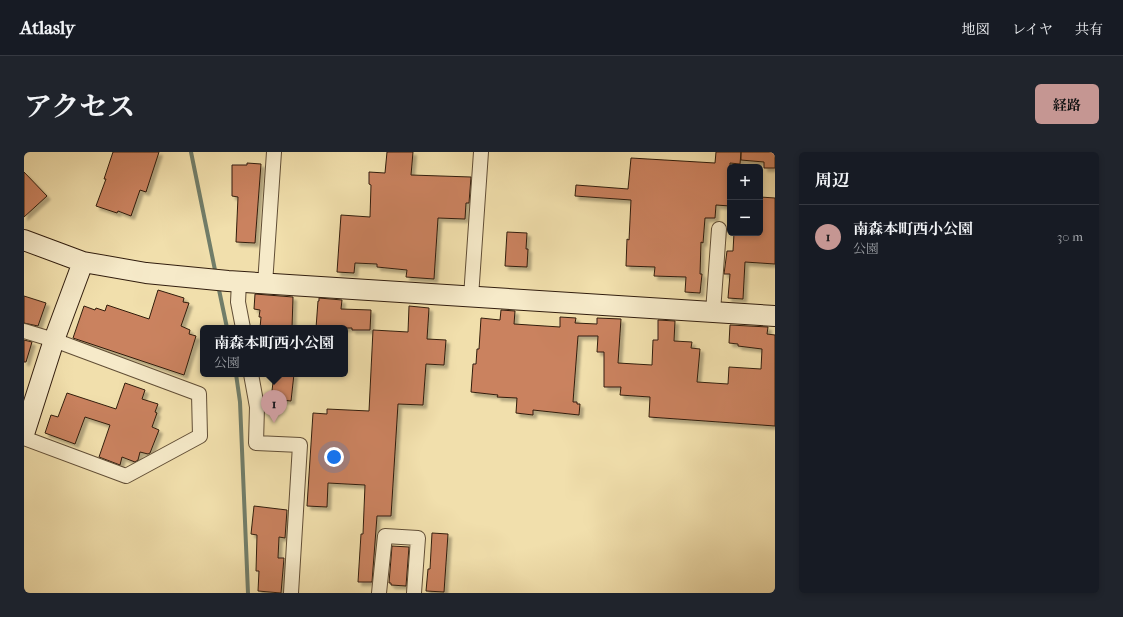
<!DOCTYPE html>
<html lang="ja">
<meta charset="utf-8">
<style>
:root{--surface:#171b24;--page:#20242c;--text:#f1f3f6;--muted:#9ea1a6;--line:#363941;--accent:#c59692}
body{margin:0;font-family:"IM FELL French Canon","Noto Serif JP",serif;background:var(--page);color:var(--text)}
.controls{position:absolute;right:12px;top:12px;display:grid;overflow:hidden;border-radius:6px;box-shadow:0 2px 6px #0003}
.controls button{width:36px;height:36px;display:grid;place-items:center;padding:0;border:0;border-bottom:1px solid var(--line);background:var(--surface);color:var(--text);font:20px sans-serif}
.you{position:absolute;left:310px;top:305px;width:14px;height:14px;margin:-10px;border:3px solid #fff;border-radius:50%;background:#1a73e8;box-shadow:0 0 0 6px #1a73e833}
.badge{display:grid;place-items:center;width:26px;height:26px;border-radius:50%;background:var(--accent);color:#111;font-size:13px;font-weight:700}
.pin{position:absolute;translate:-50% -33px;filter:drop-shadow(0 1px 2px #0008)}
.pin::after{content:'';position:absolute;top:21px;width:14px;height:12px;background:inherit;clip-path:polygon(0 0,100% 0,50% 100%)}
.popup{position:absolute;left:176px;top:173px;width:148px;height:52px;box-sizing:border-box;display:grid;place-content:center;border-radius:6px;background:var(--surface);filter:drop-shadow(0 1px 3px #0005);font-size:13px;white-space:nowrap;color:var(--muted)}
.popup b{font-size:15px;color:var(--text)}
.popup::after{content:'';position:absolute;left:50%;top:100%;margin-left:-8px;border:8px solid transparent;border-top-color:var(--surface)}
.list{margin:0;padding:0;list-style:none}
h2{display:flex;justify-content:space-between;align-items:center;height:52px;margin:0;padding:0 16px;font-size:17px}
h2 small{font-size:13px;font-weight:400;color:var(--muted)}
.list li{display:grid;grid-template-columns:26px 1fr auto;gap:12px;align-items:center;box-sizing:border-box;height:64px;padding:0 16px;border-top:1px solid var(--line)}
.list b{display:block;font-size:15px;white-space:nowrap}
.list p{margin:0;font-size:13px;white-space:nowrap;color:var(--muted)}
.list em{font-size:13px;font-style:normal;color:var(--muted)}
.map{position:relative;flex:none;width:751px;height:441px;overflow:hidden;border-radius:6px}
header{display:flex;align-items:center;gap:24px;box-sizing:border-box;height:56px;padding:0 20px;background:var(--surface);border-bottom:1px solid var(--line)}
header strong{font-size:19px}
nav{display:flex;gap:22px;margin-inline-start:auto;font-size:14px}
.intro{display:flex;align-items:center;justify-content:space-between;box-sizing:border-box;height:96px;padding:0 24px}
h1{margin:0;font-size:28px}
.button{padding:10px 18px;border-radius:6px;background:var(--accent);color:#111;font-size:14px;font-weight:700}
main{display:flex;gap:24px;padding:0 24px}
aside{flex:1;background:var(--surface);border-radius:6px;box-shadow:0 2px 6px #0003}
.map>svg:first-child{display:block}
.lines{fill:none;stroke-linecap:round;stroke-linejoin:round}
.stream{stroke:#717d69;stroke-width:4}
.building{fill:#ca825f;stroke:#311d0e;filter:url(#shadow)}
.street-casing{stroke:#614e36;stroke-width:16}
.secondary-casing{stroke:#311d0e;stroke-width:22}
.street{stroke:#f6eac9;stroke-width:14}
.secondary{stroke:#f6eac9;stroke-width:20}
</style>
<header>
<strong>Atlasly</strong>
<nav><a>地図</a><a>レイヤ</a><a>共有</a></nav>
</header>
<div class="intro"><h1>アクセス</h1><a class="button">経路</a></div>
<main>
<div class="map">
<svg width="751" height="441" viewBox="0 0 751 441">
<defs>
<filter id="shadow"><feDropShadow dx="3.5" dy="3.5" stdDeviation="1" flood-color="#0004"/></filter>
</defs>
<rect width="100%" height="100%" fill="#f1dfac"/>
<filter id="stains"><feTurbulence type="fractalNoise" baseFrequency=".005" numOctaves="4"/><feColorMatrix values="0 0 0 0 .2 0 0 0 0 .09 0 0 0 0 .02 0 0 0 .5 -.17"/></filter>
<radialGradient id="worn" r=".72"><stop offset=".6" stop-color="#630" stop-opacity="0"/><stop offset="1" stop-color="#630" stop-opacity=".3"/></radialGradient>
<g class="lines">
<!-- stream -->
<path class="stream" d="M 167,0 L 192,123
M 194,133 L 203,176
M 212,222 L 216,250 L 224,441"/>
</g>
<!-- building -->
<path class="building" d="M 89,0 L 135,0 L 122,40 L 116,38 L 107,64 L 94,59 L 93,61 L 72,54 L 82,27 L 80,27 Z
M 363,0 L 389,0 L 387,23 L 447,25 L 445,51 L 442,51 L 441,67 L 414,66 L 410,127 L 382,125 L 383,118 L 353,115 L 353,112 L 331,111 L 330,121 L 313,120 L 317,63 L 346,65 L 347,33 L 345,32 L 345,20 L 361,21 Z
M 692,0 L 717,0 L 716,12 L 706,11 L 706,54 L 692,53 L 691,66 L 681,66 L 679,91 L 677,90 L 676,122 L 678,122 L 676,141 L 661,140 L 662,125 L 630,124 L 631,115 L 602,114 L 603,87 L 605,88 L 607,48 L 551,44 L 552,33 L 604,37 L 607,6 L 691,11 Z
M 717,0 L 751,0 L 751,16 L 740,16 L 740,10 L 717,8 Z
M 223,11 L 237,12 L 231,91 L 212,90 L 214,45 L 208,44 L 208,13 L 223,13 Z
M 0,20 L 23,44 L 0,65 Z
M 736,45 L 751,46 L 751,112 L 721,110 L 719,147 L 704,146 L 706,122 L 700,122 L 703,99 L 709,99 L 710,81 L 736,81 Z
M 483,80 L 503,81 L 502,97 L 504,97 L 503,115 L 481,114 Z
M 134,138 L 160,146 L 159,150 L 165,151 L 157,174 L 166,178 L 165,182 L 172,184 L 160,223 L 49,186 L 60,154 L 71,158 L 72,156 L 81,159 L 83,153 L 125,167 Z
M 231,142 L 269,145 L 268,176 L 236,176 L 237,165 L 235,165 L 236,158 L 230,157 Z
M 0,144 L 22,151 L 14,174 L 0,171 Z
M 295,146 L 318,148 L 317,157 L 347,158 L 346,178 L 328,178 L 328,176 L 292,176 L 294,149 L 295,149 Z
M 385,154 L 405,156 L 403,187 L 422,188 L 420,213 L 402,212 L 399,253 L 374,252 L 367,364 L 353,364 L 348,430 L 334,430 L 337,382 L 339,382 L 341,333 L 304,331 L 303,355 L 283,354 L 289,261 L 303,262 L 303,257 L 345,259 L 349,178 L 384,180 Z
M 477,158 L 491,159 L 490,172 L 536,175 L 536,165 L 552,166 L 551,171 L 573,172 L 573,166 L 597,167 L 594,211 L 628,213 L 629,188 L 634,188 L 634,168 L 651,169 L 650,189 L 668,190 L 667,196 L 676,197 L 673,230 L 704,232 L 705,215 L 737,217 L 738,197 L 714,194 L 714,192 L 705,191 L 706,173 L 744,175 L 743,182 L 751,183 L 751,274 L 625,265 L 626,245 L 596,243 L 597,235 L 580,235 L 580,200 L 573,200 L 574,184 L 554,184 L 549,250 L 553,250 L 553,252 L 556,252 L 555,263 L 509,258 L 509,263 L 492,261 L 493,246 L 473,245 L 474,243 L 447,240 L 449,212 L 452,212 L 453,197 L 455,197 L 457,166 L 476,168 Z
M 0,188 L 8,190 L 2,210 L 0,210 Z
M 250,222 L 270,222 L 267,249 L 247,247 Z
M 101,231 L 121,238 L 118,247 L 134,252 L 131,260 L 133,261 L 128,275 L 135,278 L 126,301 L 124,302 L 116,300 L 114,308 L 111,310 L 98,305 L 96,313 L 75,305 L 86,273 L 61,265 L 51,292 L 21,281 L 27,263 L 34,265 L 43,241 L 92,257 Z
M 230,354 L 263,358 L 261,386 L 255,385 L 254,406 L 260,406 L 257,441 L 234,439 L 235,419 L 232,419 L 233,383 L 227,382 Z
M 408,381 L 424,382 L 420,440 L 402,439 L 404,417 L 406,417 Z
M 368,394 L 385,395 L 382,434 L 367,433 L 367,431 L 365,431 Z"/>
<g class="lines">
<!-- street casing -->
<g class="street-casing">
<path id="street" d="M 215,130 L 214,150 L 219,176
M 241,132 L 250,0
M 447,145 L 457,0
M 689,160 L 695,77
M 0,179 L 30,188 L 175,242 L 176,284 L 102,324 L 0,286
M 227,222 L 233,255 L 232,291 L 276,293 L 267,441
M 355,441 L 361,384 L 394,386 L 390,441"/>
</g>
<!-- secondary casing -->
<g class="secondary-casing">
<path id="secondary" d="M 0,88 L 59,110 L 122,121 L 204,129 L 751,164
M 0,282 L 30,188 L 59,110"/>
</g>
<!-- street -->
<use href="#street" class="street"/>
<!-- secondary -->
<use href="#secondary" class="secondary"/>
</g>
<rect width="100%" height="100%" filter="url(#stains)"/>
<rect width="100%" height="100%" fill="url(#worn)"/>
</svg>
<div class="controls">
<button>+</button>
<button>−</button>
</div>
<div class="you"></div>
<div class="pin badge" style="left:250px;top:271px">1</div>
<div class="popup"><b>南森本町西小公園</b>公園</div>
</div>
<aside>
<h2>周辺<small></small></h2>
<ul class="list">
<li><span class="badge">1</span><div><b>南森本町西小公園</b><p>公園</p></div><em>30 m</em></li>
</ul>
</aside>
</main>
